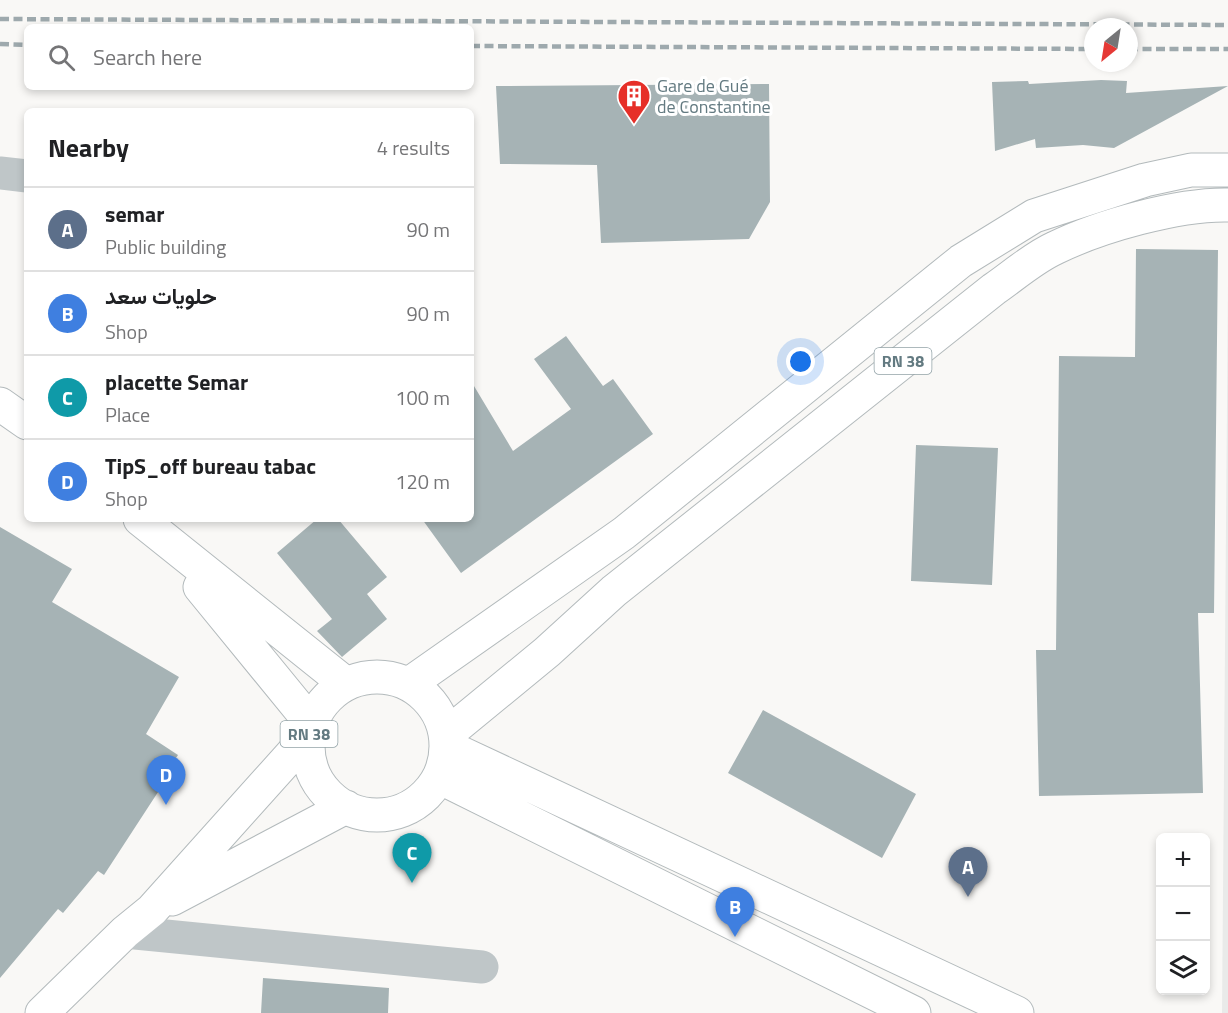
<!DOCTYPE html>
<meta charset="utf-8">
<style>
:root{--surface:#fff;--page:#f2f2f2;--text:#202124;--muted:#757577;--line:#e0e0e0;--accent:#ea580c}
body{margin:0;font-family:"Titillium Web",Vazirmatn,sans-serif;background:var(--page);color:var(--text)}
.controls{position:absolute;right:18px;bottom:18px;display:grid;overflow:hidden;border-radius:9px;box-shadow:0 3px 9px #0003}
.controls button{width:54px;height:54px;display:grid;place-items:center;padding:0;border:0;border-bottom:2px solid var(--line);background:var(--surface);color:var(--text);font:30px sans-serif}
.compass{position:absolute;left:1084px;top:18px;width:54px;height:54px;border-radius:50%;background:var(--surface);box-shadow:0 3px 9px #0003;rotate:210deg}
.you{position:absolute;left:801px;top:362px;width:21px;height:21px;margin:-15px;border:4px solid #fff;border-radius:50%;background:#1a73e8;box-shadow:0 0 0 9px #1a73e833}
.badge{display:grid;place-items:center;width:39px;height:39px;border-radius:50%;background:var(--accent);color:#fff;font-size:20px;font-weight:700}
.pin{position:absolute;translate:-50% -50px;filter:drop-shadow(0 2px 3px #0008)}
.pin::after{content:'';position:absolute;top:32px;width:21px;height:18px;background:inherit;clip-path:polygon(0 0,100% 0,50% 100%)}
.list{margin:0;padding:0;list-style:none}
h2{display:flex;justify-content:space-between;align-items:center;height:78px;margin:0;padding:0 24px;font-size:26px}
h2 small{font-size:20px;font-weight:400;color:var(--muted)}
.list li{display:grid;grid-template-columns:39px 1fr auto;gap:18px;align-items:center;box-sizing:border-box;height:84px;padding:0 24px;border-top:2px solid var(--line)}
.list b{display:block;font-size:22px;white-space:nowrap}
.list p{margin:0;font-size:20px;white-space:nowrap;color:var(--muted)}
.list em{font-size:20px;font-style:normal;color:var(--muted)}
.icon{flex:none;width:33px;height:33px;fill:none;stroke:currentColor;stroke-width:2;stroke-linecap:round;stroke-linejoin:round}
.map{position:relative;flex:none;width:1228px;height:1013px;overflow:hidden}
.search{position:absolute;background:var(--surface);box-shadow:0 3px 9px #0003;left:24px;top:24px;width:450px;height:66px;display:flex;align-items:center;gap:15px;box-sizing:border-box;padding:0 21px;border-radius:9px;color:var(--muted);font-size:22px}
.panel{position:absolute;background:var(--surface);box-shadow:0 3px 9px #0003;left:24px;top:108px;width:450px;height:414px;border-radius:9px}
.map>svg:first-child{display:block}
.built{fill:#e9eae9}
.building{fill:#a6b3b5}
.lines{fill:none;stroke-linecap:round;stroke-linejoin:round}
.major-casing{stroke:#b3babc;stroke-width:35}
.minor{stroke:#bfc6c8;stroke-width:33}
.major{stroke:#fff;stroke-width:33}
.rail{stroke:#9ea9ad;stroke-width:4.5;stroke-dasharray:9 4.5;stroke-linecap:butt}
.labels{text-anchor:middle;stroke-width:6;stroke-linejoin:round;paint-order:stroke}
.shield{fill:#fff;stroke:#92a2a7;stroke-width:1.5}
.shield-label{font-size:16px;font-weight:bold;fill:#637a81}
.poi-label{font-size:18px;fill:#637a81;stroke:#fff;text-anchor:start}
</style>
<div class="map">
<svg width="1228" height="1013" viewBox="0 0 1228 1013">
<rect width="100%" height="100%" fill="#f9f8f6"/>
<!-- built -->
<path class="built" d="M 1228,283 L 1228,1013 L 1222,1013 Z"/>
<!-- building -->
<path class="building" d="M 1101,80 L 1127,81 L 1126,93 L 1228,86 L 1114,148 L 1083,145 L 1036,148 L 1035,139 L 995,151 L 992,82 L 1028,81 L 1029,84 Z
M 769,84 L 770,202 L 749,239 L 601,243 L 597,165 L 500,164 L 496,86 Z
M 1136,249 L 1218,250 L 1214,613 L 1198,613 L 1203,793 L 1039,796 L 1036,650 L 1056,650 L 1059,356 L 1135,357 Z
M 566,336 L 603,386 L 613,379 L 653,434 L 461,573 L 422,519 L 471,519 L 471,381 L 513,451 L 571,409 L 534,359 Z
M 916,445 L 998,448 L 992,585 L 911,581 Z
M 317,519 L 338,519 L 387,577 L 367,594 L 387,619 L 342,657 L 317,631 L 332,619 L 277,553 Z
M 0,527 L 72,569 L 52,602 L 179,677 L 146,734 L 178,755 L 157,787 L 160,789 L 104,875 L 98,871 L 63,913 L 58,909 L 0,978 Z
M 763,710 L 916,794 L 882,858 L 728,773 Z
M 263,978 L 389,988 L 388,1013 L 261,1013 Z"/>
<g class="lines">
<!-- major casing -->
<g class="major-casing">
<path id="major" d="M 0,404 L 27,423
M 140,519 L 346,684
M 200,587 L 312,724
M308 746a69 69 0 1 1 138 0a69 69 0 1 1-138 0Z
M 409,684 L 624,533 L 961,261 L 1034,216 L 1145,180 L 1191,170 L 1228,170
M 446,735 L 547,652 L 614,591 L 994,289 C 1013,276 1033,258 1055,248 C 1100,226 1178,204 1228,205
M 446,746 L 1017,1013
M 439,777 L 914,1013
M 172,899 L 346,807
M 42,1013 L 125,932 L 152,910 L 309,735"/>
</g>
<!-- minor -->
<path class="minor" d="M 0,173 L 27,176
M 125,932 L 482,967"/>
<!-- major -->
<use href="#major" class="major"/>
<!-- rail -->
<path class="rail" d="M 0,19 L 1228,25
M 0,44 L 27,45
M 471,46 L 1093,49
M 1129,49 L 1228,49"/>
</g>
<!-- icons -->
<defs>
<g id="building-pin" transform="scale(1.725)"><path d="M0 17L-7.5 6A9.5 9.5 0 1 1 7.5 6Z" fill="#e62f28" stroke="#fff"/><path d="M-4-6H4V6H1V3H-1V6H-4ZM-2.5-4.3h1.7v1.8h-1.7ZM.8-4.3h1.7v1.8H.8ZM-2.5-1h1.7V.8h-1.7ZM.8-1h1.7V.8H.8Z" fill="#fff"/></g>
</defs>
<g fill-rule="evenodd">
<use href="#building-pin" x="634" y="96"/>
</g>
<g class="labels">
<!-- shield labels -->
<g class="shield">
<rect x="874.5" y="348" width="57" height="26" rx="4.5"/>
<rect x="280.5" y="721" width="57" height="26" rx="4.5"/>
</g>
<g class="shield-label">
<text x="903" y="367">RN 38</text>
<text x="309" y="740">RN 38</text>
</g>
<!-- poi labels -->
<g class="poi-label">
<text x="657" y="92">Gare de Gué<tspan x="657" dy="21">de Constantine</tspan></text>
</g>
</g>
</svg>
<div class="controls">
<button>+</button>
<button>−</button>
<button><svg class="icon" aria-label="layers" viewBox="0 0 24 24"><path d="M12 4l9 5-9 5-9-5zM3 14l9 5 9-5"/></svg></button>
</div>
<svg class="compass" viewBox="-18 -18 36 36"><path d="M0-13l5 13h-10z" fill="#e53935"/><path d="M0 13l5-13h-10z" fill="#757577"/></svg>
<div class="you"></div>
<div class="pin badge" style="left:968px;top:897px;background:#5c6f8a">A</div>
<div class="pin badge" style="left:735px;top:937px;background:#3f7fe0">B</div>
<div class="pin badge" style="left:412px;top:883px;background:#0f9aa8">C</div>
<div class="pin badge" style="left:166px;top:805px;background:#3f7fe0">D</div>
<div class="search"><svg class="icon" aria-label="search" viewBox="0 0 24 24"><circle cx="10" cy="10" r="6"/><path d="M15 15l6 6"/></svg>Search here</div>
<section class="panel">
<h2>Nearby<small>4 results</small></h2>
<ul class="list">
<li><span class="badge" style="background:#5c6f8a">A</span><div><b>semar</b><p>Public building</p></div><em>90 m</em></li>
<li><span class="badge" style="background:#3f7fe0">B</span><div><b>حلويات سعد</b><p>Shop</p></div><em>90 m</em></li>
<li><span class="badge" style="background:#0f9aa8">C</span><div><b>placette Semar</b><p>Place</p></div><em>100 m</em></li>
<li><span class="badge" style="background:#3f7fe0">D</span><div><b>TipS_off bureau tabac</b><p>Shop</p></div><em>120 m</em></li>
</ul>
</section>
</div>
